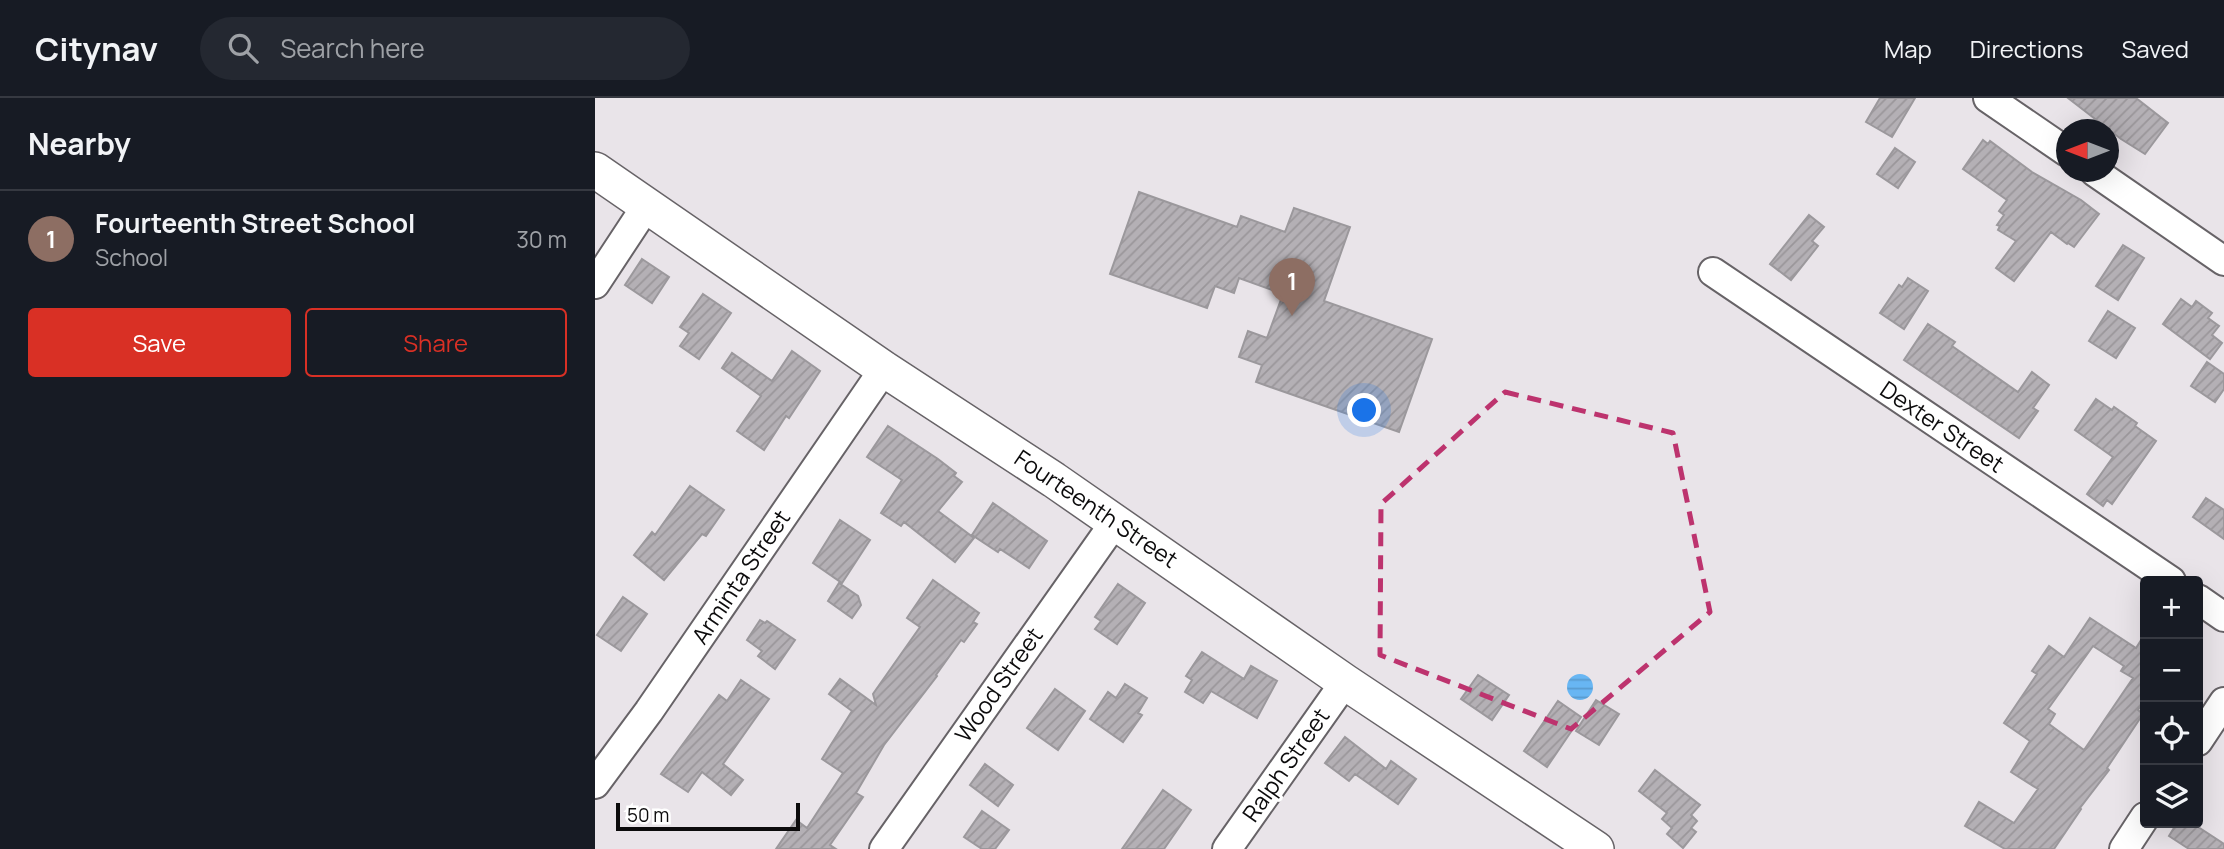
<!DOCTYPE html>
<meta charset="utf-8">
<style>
:root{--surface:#171b24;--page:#242831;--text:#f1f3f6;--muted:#9ea1a6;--line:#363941;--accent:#d93025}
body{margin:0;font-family:Manrope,sans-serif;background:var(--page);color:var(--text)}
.controls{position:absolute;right:21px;bottom:21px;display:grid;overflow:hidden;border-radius:7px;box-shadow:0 7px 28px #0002}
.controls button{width:63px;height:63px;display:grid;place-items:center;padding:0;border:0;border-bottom:2px solid var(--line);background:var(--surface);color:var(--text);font:35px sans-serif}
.compass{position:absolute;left:1461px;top:21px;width:63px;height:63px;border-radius:50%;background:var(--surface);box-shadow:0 7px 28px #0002;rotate:270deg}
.scale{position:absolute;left:21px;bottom:18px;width:184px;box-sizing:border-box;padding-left:7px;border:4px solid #0c0b0c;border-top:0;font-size:19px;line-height:24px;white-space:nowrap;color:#0c0b0c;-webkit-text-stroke:5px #fff;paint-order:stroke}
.you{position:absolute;left:770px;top:313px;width:24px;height:24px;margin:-18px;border:5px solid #fff;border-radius:50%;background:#1a73e8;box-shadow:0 0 0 10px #1a73e833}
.badge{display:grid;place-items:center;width:46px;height:46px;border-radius:50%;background:var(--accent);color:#fff;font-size:23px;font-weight:700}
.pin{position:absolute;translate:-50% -58px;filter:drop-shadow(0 2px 4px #0008)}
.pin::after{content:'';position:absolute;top:37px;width:24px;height:21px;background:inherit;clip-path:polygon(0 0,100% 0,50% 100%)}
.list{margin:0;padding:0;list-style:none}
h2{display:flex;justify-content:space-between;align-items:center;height:91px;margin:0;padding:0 28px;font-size:30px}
h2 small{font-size:23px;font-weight:400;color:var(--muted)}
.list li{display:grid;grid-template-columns:46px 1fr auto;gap:21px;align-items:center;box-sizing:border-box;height:98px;padding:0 28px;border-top:2px solid var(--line)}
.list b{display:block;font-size:26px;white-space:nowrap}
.list p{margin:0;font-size:23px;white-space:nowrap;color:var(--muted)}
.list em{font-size:23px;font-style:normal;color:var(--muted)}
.actions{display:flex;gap:14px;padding:21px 28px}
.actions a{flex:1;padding:16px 0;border:2px solid var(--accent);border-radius:7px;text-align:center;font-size:24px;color:var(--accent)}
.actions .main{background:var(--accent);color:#fff}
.icon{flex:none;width:38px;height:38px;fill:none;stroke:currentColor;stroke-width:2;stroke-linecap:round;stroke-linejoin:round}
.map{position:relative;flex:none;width:1629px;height:751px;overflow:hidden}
header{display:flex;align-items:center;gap:42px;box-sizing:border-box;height:98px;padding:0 35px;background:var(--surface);border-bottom:2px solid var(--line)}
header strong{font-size:33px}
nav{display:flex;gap:38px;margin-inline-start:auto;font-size:24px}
.search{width:490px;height:63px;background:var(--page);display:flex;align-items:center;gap:18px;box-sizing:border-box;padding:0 24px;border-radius:38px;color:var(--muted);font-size:26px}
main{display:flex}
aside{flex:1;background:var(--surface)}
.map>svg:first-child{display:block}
.water{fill:url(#water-rules)}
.building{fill:url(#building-hatch);stroke:#9b989c;stroke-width:2;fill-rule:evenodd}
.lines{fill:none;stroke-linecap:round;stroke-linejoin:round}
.minor-casing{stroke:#676367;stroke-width:32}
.tertiary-casing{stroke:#676367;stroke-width:38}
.minor{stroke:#fff;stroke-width:28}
.tertiary{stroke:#fff;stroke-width:35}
.marked{fill:none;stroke:#bd336e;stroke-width:5;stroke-dasharray:14 9;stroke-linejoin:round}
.labels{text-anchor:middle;stroke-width:6;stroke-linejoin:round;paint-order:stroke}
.street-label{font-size:23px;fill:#0c0b0c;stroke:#fff}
</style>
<header>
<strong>Citynav</strong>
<div class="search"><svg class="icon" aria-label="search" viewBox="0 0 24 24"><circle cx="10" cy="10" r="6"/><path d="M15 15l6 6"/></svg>Search here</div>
<nav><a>Map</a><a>Directions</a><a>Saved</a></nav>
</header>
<main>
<aside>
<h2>Nearby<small></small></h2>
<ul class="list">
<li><span class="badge" style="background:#8d6e63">1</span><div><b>Fourteenth Street School</b><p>School</p></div><em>30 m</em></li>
</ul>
<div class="actions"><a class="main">Save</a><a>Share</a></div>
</aside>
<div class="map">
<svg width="1629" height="751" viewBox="0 0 1629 751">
<defs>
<pattern id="water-rules" width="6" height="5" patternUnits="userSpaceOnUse" patternTransform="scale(1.75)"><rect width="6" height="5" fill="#68b6f3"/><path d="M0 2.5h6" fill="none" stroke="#599bcf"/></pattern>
<pattern id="building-hatch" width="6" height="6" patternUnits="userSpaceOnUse" patternTransform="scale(1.75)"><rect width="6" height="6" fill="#b4b0b5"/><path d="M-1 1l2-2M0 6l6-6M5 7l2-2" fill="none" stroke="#9a969a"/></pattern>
</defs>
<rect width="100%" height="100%" fill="#e9e4e9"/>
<!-- water -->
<path class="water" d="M972 589a13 13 0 1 1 26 0a13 13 0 1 1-26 0Z"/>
<!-- building -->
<path class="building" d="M 1285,0 L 1320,0 L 1297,39 L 1271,24 Z
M 1473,0 L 1541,0 L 1573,25 L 1550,56 L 1526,41 Z
M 1388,42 L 1393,46 L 1395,43 L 1437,74 L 1486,102 L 1504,116 L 1479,149 L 1473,145 L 1472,146 L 1456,134 L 1419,183 L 1401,170 L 1421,143 L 1403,132 L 1405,128 L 1402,127 L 1409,117 L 1404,113 L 1412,102 L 1368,71 Z
M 1300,50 L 1320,64 L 1303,90 L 1282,76 Z
M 544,94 L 642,129 L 646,118 L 690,134 L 699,110 L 755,129 L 729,203 L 837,241 L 804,334 L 661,284 L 667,267 L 644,259 L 653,233 L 672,240 L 688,196 L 644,180 L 639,195 L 620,188 L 612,210 L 515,176 Z
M 1214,117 L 1229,129 L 1217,143 L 1223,148 L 1196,182 L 1175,166 Z
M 1528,147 L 1549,160 L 1523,202 L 1501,188 Z
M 47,161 L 74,179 L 57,205 L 30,187 Z
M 1313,180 L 1333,193 L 1309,231 L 1285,215 L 1304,187 L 1307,189 Z
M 108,196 L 136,215 L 104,261 L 85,248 L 94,235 L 85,229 Z
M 1586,201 L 1597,209 L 1601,203 L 1617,215 L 1613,220 L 1624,228 L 1617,237 L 1627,245 L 1615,261 L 1568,226 Z
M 1513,213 L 1540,230 L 1521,260 L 1494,243 Z
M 1333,226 L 1360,244 L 1357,248 L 1423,294 L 1437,274 L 1454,287 L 1438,310 L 1443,313 L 1424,340 L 1309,262 Z
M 197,253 L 225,273 L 194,320 L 191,318 L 169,352 L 142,333 L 166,298 L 127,270 L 137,255 L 177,283 Z
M 1612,264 L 1629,276 L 1629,291 L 1620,304 L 1596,288 Z
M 1501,301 L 1517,312 L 1519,309 L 1542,325 L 1540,328 L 1561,343 L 1517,406 L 1512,402 L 1508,408 L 1492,396 L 1518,359 L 1480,332 Z
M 293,328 L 343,361 L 361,375 L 359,378 L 367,384 L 343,413 L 379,440 L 360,464 L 309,424 L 306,428 L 286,415 L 307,382 L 272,359 Z
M 95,388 L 129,412 L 111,438 L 107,436 L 69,482 L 39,457 L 57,434 L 60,437 Z
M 1611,400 L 1629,412 L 1629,441 L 1598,419 Z
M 398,405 L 452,443 L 434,470 L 405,451 L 403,454 L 377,437 Z
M 245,422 L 275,442 L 247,485 L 218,465 Z
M 338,482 L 384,515 L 378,524 L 382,526 L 369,544 L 366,542 L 341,577 L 342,578 L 289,647 L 261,695 L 268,699 L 235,747 L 241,751 L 181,751 L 201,722 L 212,730 L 248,675 L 227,661 L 257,613 L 234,596 L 245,581 L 281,607 L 278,596 L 325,529 L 312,520 Z
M 244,485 L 263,498 L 266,507 L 257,520 L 233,503 Z
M 523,486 L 550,505 L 522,546 L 500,531 L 506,523 L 500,519 Z
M 28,499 L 52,516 L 26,553 L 2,537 Z
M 1495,520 L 1541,550 L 1550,536 L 1550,600 L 1543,612 L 1548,616 L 1512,670 L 1514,672 L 1485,710 L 1486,711 L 1459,751 L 1410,751 L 1370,728 L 1384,704 L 1419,725 L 1443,691 L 1416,674 L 1435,643 L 1409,625 L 1442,576 L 1437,573 L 1454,548 L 1469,559 ZM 1498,548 L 1529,568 L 1526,573 L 1538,580 L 1489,652 L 1454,626 L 1460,616 L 1453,611 Z
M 165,522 L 170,525 L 172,523 L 200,542 L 180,571 L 163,558 L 167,553 L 152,542 Z
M 607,554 L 649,581 L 656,568 L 682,583 L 662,620 L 616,593 L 608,605 L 590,594 L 597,582 L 591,578 Z
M 883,577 L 914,597 L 897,622 L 866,601 Z
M 146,582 L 174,601 L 128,666 L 148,682 L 136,697 L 107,674 L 93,694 L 66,676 L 124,597 L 132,603 Z
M 530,586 L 552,600 L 543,615 L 547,617 L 528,644 L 495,621 L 513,594 L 521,600 Z
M 460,591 L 490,613 L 463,652 L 432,630 Z
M 1001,602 L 1024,616 L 1004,647 L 981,633 Z
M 963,603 L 986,619 L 952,669 L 929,653 Z
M 750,639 L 791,671 L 796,663 L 821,681 L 803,706 L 760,676 L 754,683 L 730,665 Z
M 390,666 L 418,687 L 403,708 L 375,687 Z
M 1060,672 L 1105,707 L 1096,717 L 1102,723 L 1096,730 L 1101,734 L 1088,750 L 1072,736 L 1077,730 L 1067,721 L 1072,715 L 1044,693 Z
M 568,692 L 596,712 L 569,751 L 527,751 Z
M 387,713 L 414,732 L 400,751 L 387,751 L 369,739 Z
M 1582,725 L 1597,725 L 1629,746 L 1629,751 L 1594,751 L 1574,738 Z"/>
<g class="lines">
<!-- minor casing -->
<g class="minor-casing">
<path id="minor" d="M 1393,0 L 1472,54
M 1500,74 L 1629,163
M 1118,174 L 1576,483
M 0,186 L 52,107
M 1603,501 L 1629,519
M 1603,643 L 1629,604
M 0,686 L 54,613 L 289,271
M 289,751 L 520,424
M 632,751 L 750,584
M 1529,751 L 1550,719"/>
</g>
<!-- tertiary casing -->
<g class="tertiary-casing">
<path id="tertiary" d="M 0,72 L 289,271 L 459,382 L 750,584 L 1001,751"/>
</g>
<!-- minor -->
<use href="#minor" class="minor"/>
<!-- tertiary -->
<use href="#tertiary" class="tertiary"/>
</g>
<!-- marked area -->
<path class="marked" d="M 910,294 L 1078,335 L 1115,514 L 976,631 L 785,557 L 786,406 Z"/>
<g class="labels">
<!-- street labels -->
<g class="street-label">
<text transform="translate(1347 329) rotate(34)" y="8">Dexter Street</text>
<text transform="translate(501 411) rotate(34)" y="8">Fourteenth Street</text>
<text transform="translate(146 479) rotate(-56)" y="8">Arminta Street</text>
<text transform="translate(404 587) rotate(-55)" y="8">Wood Street</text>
<text transform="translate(691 667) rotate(-55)" y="8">Ralph Street</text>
</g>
</g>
</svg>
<div class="controls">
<button>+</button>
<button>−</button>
<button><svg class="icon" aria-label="locate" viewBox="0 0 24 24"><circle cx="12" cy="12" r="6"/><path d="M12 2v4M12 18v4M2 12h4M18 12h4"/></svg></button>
<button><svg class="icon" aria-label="layers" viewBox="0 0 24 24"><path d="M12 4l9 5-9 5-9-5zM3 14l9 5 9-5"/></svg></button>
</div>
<svg class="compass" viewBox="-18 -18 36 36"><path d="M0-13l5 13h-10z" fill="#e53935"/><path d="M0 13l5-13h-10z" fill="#9ea1a6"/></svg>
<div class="scale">50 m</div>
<div class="you"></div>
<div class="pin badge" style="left:697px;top:218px;background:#8d6e63">1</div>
</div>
</main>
